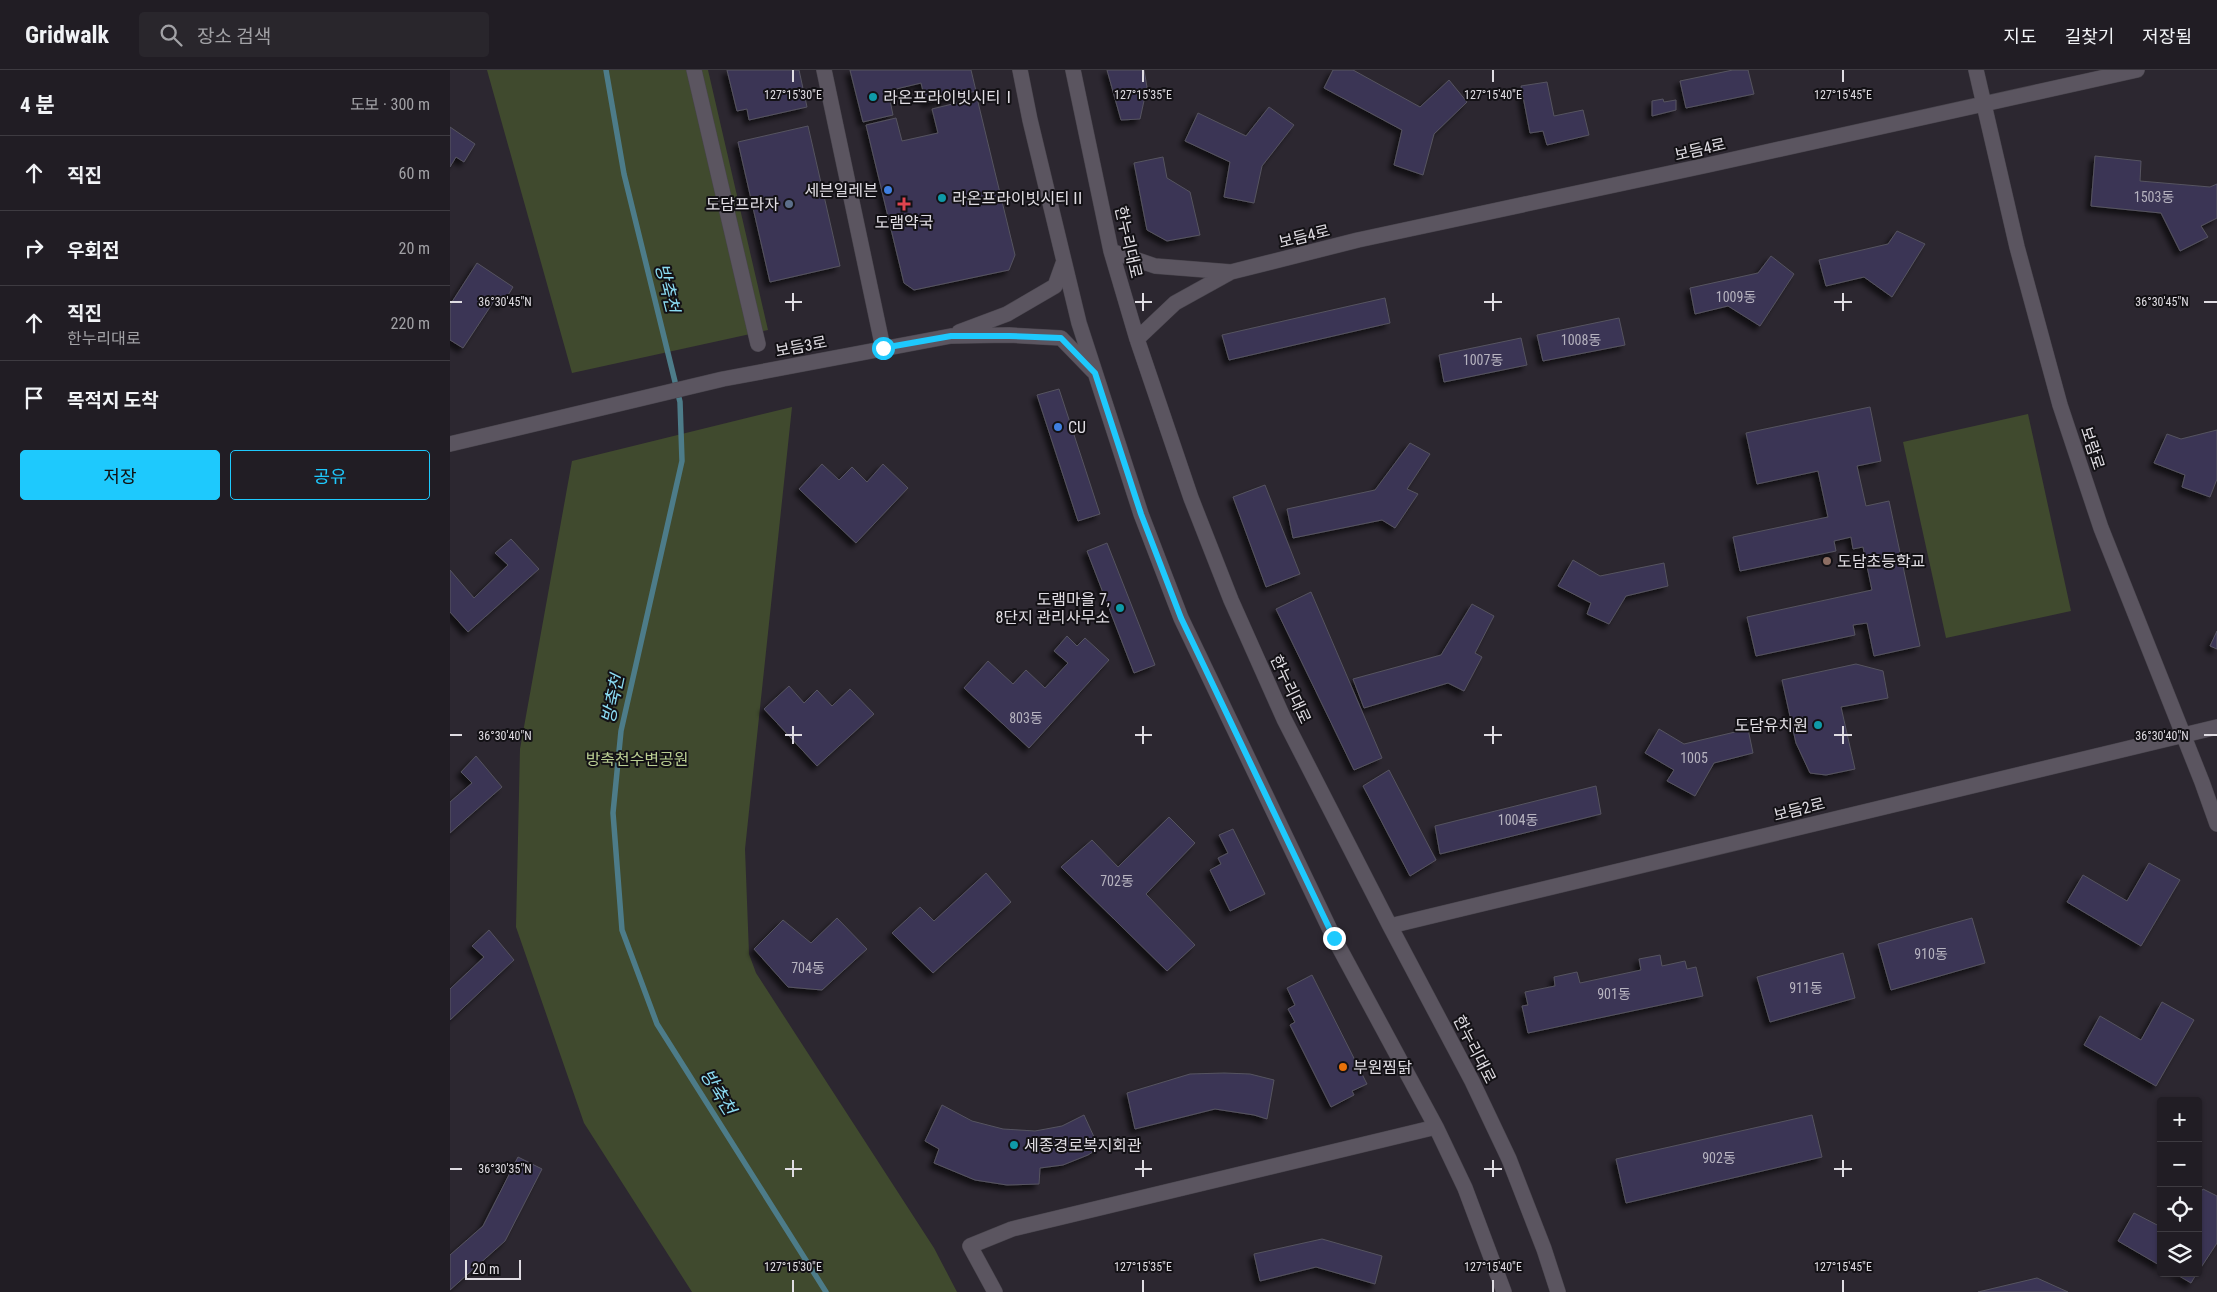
<!DOCTYPE html>
<html lang="ko">
<meta charset="utf-8">
<style>
:root{--surface:#211d24;--page:#29262c;--text:#f1f3f6;--muted:#a2a2a6;--line:#3e3b41;--accent:#1ec9fd}
body{margin:0;font-family:"Roboto Condensed","Noto Sans KR",sans-serif;background:var(--page);color:var(--text)}
.controls{position:absolute;right:15px;bottom:15px;display:grid;overflow:hidden;border-radius:5px;box-shadow:0 1px 4px #0004}
.controls button{width:45px;height:45px;display:grid;place-items:center;padding:0;border:0;border-bottom:1px solid var(--line);background:var(--surface);color:var(--text);font:25px sans-serif}
.scale{position:absolute;left:15px;bottom:12px;width:56px;box-sizing:border-box;padding-left:5px;border:2px solid #e0dde3;border-top:0;font-size:14px;line-height:18px;white-space:nowrap;color:#e0dde3;-webkit-text-stroke:4px #131115;paint-order:stroke}
.stop{position:absolute;width:15px;height:15px;margin:-11px;border:4px solid #1ec9fd;border-radius:50%;background:#fff}
.stop.end{background:#1ec9fd;border-color:#fff;box-shadow:0 1px 5px #0008}
.list{margin:0;padding:0;list-style:none}
h2{display:flex;justify-content:space-between;align-items:center;height:65px;margin:0;padding:0 20px;font-size:21px}
h2 small{font-size:16px;font-weight:400;color:var(--muted)}
.list li{display:grid;grid-template-columns:32px 1fr auto;gap:15px;align-items:center;box-sizing:border-box;height:75px;padding:0 20px;border-top:1px solid var(--line)}
.list b{display:block;font-size:19px;white-space:nowrap}
.list p{margin:0;font-size:16px;white-space:nowrap;color:var(--muted)}
.list em{font-size:16px;font-style:normal;color:var(--muted)}
.actions{display:flex;gap:10px;padding:15px 20px}
.actions a{flex:1;padding:11px 0;border:1px solid var(--accent);border-radius:5px;text-align:center;font-size:18px;color:var(--accent)}
.actions .main{background:var(--accent);color:#111}
.icon{flex:none;width:28px;height:28px;fill:none;stroke:currentColor;stroke-width:2;stroke-linecap:round;stroke-linejoin:round}
.map{position:relative;flex:none;width:1767px;height:1222px;overflow:hidden}
header{display:flex;align-items:center;gap:30px;box-sizing:border-box;height:70px;padding:0 25px;background:var(--surface);border-bottom:1px solid var(--line)}
header strong{font-size:24px}
nav{display:flex;gap:28px;margin-inline-start:auto;font-size:18px}
.search{width:350px;height:45px;background:var(--page);display:flex;align-items:center;gap:12px;box-sizing:border-box;padding:0 18px;border-radius:5px;color:var(--muted);font-size:19px}
main{display:flex}
aside{flex:1;background:var(--surface)}
.map>svg:first-child{display:block}
.green{fill:#404a2e}
.lines{fill:none;stroke-linecap:round;stroke-linejoin:round}
.stream{stroke:#4d7c89;stroke-width:5.5}
.building{fill:#3a3454;stroke:#565460;filter:url(#shadow)}
.street-casing{stroke:#49454d;stroke-width:16}
.secondary-casing{stroke:#49454d;stroke-width:16}
.street{stroke:#5b5560;stroke-width:15}
.secondary{stroke:#5b5560;stroke-width:15}
.route{stroke:#1ec9fd;stroke-width:6}
.ticks{fill:none;stroke:#e0dde3;stroke-width:2}
.culture-dot{fill:#0f9aa8;stroke:#131115;stroke-width:2}
.shop-dot{fill:#3f7fe0;stroke:#131115;stroke-width:2}
.service-dot{fill:#5c6f8a;stroke:#131115;stroke-width:2}
.health-dot{fill:#e0444e;stroke:#131115;stroke-width:2}
.education-dot{fill:#8d6e63;stroke:#131115;stroke-width:2}
.food-dot{fill:#e8710a;stroke:#131115;stroke-width:2}
.labels{text-anchor:middle;stroke-width:4;stroke-linejoin:round;paint-order:stroke}
.number-label{font-size:14px;fill:#b6b3bf}
.poi-label{font-size:16px;fill:#e0dde3;stroke:#131115;text-anchor:start}
.street-label{font-size:16px;fill:#e0dde3;stroke:#131115}
.park-label{font-size:16px;fill:#bacf92;stroke:#131115}
.water-label{font-size:18px;font-style:italic;fill:#8bdcf3;stroke:#131115}
.ticks-label{font-size:12px;text-anchor:middle;fill:#e0dde3;stroke:#131115;stroke-width:4;stroke-linejoin:round;paint-order:stroke}
</style>
<header>
<strong>Gridwalk</strong>
<div class="search"><svg class="icon" aria-label="search" viewBox="0 0 24 24"><circle cx="10" cy="10" r="6"/><path d="M15 15l6 6"/></svg>장소 검색</div>
<nav><a>지도</a><a>길찾기</a><a>저장됨</a></nav>
</header>
<main>
<aside>
<h2>4 분<small>도보 · 300 m</small></h2>
<ul class="list">
<li><svg class="icon" aria-label="ahead" viewBox="0 0 24 24"><path d="M12 20V5M6 11l6-6 6 6"/></svg><div><b>직진</b></div><em>60 m</em></li>
<li><svg class="icon" aria-label="right" viewBox="0 0 24 24"><path d="M7 20v-9h11M14 6l5 5-5 5"/></svg><div><b>우회전</b></div><em>20 m</em></li>
<li><svg class="icon" aria-label="ahead" viewBox="0 0 24 24"><path d="M12 20V5M6 11l6-6 6 6"/></svg><div><b>직진</b><p>한누리대로</p></div><em>220 m</em></li>
<li><svg class="icon" aria-label="arrive" viewBox="0 0 24 24"><path d="M6 21V4h12l-3 4 3 4H6"/></svg><div><b>목적지 도착</b></div></li>
</ul>
<div class="actions"><a class="main">저장</a><a>공유</a></div>
</aside>
<div class="map">
<svg width="1767" height="1222" viewBox="0 0 1767 1222">
<defs>
<filter id="shadow"><feDropShadow dx="-4.5" dy="4.5" stdDeviation="2.5" flood-color="#0009"/></filter>
</defs>
<rect width="100%" height="100%" fill="#2c2730"/>
<!-- green -->
<path class="green" d="M 37,0 L 258,0 L 318,260 L 122,303 Z
M 342,337 L 295,779 L 299,884 L 306,903 L 484,1178 L 507,1222 L 242,1222 L 134,1053 L 66,857 L 70,679 L 122,391 Z
M 1578,344 L 1621,541 L 1496,568 L 1453,372 Z"/>
<g class="lines">
<!-- stream -->
<path class="stream" d="M 156,0 L 174,104 L 230,332 L 232,391 L 171,661 L 163,743 L 172,860 L 207,954 L 376,1222"/>
</g>
<!-- building -->
<path class="building" d="M 277,0 L 349,0 L 357,37 L 299,50 L 297,39 L 287,41 Z
M 400,0 L 521,0 L 526,21 L 476,33 L 471,13 L 438,21 L 443,45 L 413,52 Z
M 657,0 L 694,0 L 697,17 L 690,49 L 671,50 Z
M 883,0 L 903,0 L 970,37 L 999,10 L 1017,32 L 984,64 L 973,105 L 944,95 L 952,60 L 874,18 Z
M 1283,0 L 1298,0 L 1304,24 L 1236,38 L 1230,11 Z
M 1097,12 L 1104,46 L 1133,40 L 1139,65 L 1097,75 L 1093,61 L 1080,63 L 1071,16 Z
M 527,28 L 565,185 L 559,200 L 464,220 L 454,213 L 416,55 L 446,48 L 452,71 L 488,63 L 482,39 Z
M 1213,29 L 1214,32 L 1226,30 L 1226,40 L 1202,46 L 1202,31 Z
M 819,37 L 844,55 L 812,96 L 804,133 L 774,127 L 780,92 L 735,71 L 748,43 L 796,66 Z
M 358,56 L 390,196 L 320,212 L 288,72 Z
M 0,57 L 25,74 L 14,92 L 6,87 L 0,97 Z
M 1645,86 L 1691,91 L 1690,111 L 1760,117 L 1767,114 L 1767,148 L 1751,156 L 1758,167 L 1730,181 L 1711,143 L 1641,136 Z
M 713,87 L 717,108 L 740,122 L 750,165 L 717,171 L 697,160 L 684,93 Z
M 1447,161 L 1475,174 L 1442,227 L 1414,207 L 1376,216 L 1369,190 L 1438,174 Z
M 1321,186 L 1344,204 L 1310,256 L 1278,236 L 1245,244 L 1240,218 L 1308,203 Z
M 27,193 L 63,217 L 52,235 L 44,231 L 13,278 L 0,270 L 0,235 Z
M 935,228 L 940,253 L 779,290 L 772,265 Z
M 1169,248 L 1175,275 L 1093,291 L 1087,265 Z
M 1071,268 L 1077,295 L 994,312 L 989,285 Z
M 609,319 L 650,444 L 628,451 L 587,325 Z
M 1420,337 L 1431,391 L 1407,396 L 1416,436 L 1439,431 L 1470,576 L 1424,586 L 1417,553 L 1403,555 L 1405,565 L 1306,586 L 1297,547 L 1422,520 L 1413,477 L 1403,479 L 1401,467 L 1384,471 L 1386,481 L 1290,501 L 1283,467 L 1378,447 L 1368,401 L 1307,414 L 1296,363 Z
M 1767,360 L 1767,409 L 1760,427 L 1732,417 L 1735,405 L 1704,393 L 1717,364 L 1731,369 Z
M 960,373 L 980,384 L 957,419 L 968,424 L 945,458 L 932,450 L 843,468 L 837,439 L 925,420 Z
M 372,394 L 389,410 L 402,397 L 417,412 L 433,394 L 458,418 L 406,473 L 349,419 Z
M 815,415 L 850,504 L 816,517 L 783,427 Z
M 61,469 L 89,499 L 18,562 L 0,542 L 0,500 L 24,528 L 58,495 L 45,483 Z
M 657,473 L 705,595 L 684,603 L 637,481 Z
M 1123,490 L 1150,506 L 1214,493 L 1218,516 L 1176,526 L 1159,554 L 1137,544 L 1141,533 L 1108,516 Z
M 861,522 L 932,688 L 904,700 L 826,539 Z
M 1022,534 L 1044,546 L 1025,583 L 1032,587 L 1014,621 L 998,613 L 914,638 L 903,609 L 991,585 Z
M 1767,561 L 1767,579 L 1760,576 Z
M 617,566 L 627,576 L 635,568 L 659,590 L 579,678 L 514,618 L 538,591 L 563,614 L 576,600 L 595,618 L 618,593 L 604,581 Z
M 1406,594 L 1433,601 L 1438,628 L 1391,637 L 1405,699 L 1376,705 L 1360,703 L 1346,673 L 1332,610 Z
M 339,616 L 354,633 L 367,620 L 382,636 L 400,619 L 424,644 L 367,696 L 314,639 Z
M 1209,659 L 1234,674 L 1298,659 L 1303,683 L 1264,693 L 1245,726 L 1217,711 L 1224,700 L 1195,683 Z
M 26,686 L 52,717 L 0,763 L 0,732 L 22,713 L 11,702 Z
M 939,700 L 986,790 L 960,806 L 913,716 Z
M 1146,716 L 1151,744 L 990,784 L 985,756 Z
M 719,747 L 745,773 L 696,824 L 745,875 L 717,901 L 611,797 L 642,770 L 668,797 Z
M 783,759 L 815,824 L 780,841 L 760,800 L 771,794 L 768,788 L 778,783 L 769,765 Z
M 1699,793 L 1730,810 L 1691,876 L 1617,832 L 1633,805 L 1677,831 Z
M 536,803 L 561,832 L 483,903 L 442,863 L 470,837 L 484,851 Z
M 387,848 L 417,879 L 372,920 L 338,917 L 304,879 L 333,850 L 361,873 Z
M 1522,848 L 1535,893 L 1441,920 L 1428,874 Z
M 39,860 L 64,890 L 0,950 L 0,919 L 34,887 L 22,876 Z
M 1393,883 L 1405,928 L 1320,952 L 1307,907 Z
M 1210,885 L 1212,896 L 1235,891 L 1237,899 L 1246,897 L 1253,926 L 1078,963 L 1072,936 L 1078,935 L 1075,922 L 1105,916 L 1104,907 L 1127,902 L 1130,913 L 1191,900 L 1189,889 Z
M 862,905 L 917,1014 L 902,1021 L 904,1025 L 881,1037 L 840,955 L 845,952 L 838,939 L 845,935 L 837,918 Z
M 1712,932 L 1744,950 L 1706,1016 L 1634,975 L 1650,946 L 1691,970 Z
M 774,1003 L 800,1004 L 824,1010 L 817,1049 L 804,1045 L 765,1039 L 685,1059 L 677,1023 L 740,1004 Z
M 492,1035 L 522,1051 L 553,1059 L 585,1061 L 596,1059 L 612,1056 L 634,1045 L 649,1078 L 638,1085 L 613,1095 L 590,1098 L 589,1114 L 557,1115 L 525,1110 L 484,1093 L 489,1079 L 475,1071 Z
M 1362,1045 L 1372,1087 L 1176,1133 L 1166,1089 Z
M 68,1087 L 92,1099 L 55,1171 L 0,1220 L 0,1185 L 33,1156 Z
M 1753,1119 L 1767,1126 L 1767,1173 L 1748,1202 L 1748,1126 Z
M 1684,1143 L 1711,1157 L 1711,1196 L 1668,1171 Z
M 872,1169 L 932,1186 L 925,1214 L 866,1197 L 810,1211 L 804,1184 Z
M 1724,1203 L 1747,1203 L 1741,1213 Z
M 1587,1208 L 1618,1222 L 1528,1222 Z"/>
<g class="lines">
<!-- street casing -->
<g class="street-casing">
<path id="street" d="M 244,0 L 308,274
M 374,0 L 433,278"/>
</g>
<!-- secondary casing -->
<g class="secondary-casing">
<path id="secondary" d="M 570,0 L 580,50 L 629,253 L 691,444 L 731,548 L 884,868 L 986,1057 L 1015,1118 L 1054,1222
M 623,0 L 661,181 L 687,269 L 741,428 L 781,530 L 834,649 L 940,856 L 1022,1011 L 1059,1089 L 1094,1179 L 1108,1222
M 1526,0 L 1567,177 L 1610,335 L 1651,458 L 1752,712 L 1767,754
M 661,181 L 705,196 L 781,202
M 509,262 L 557,244 L 605,216 L 614,191
M 687,269 L 725,233 L 781,202 L 908,170 L 1258,95 L 1687,0
M 0,374 L 273,309 L 501,266 L 559,265 L 611,268 L 643,301
M 940,856 L 1767,657
M 545,1222 L 520,1176 L 562,1159 L 986,1057"/>
</g>
<!-- street -->
<use href="#street" class="street"/>
<!-- secondary -->
<use href="#secondary" class="secondary"/>
</g>
<g class="lines">
<!-- route -->
<path class="route" d="M 433,278 L 501,266 L 559,266 L 611,268 L 645,303 L 691,444 L 731,548 L 884,868"/>
</g>
<!-- ticks -->
<path class="ticks" d="M 343,0 L 343,12M 693,0 L 693,12M 1043,0 L 1043,12M 1393,0 L 1393,12M 343,223 L 343,241M 693,223 L 693,241M 1043,223 L 1043,241M 1393,223 L 1393,241M 0,232 L 12,232M 335,232 L 352,232M 685,232 L 702,232M 1034,232 L 1052,232M 1384,232 L 1402,232M 1754,232 L 1767,232M 343,656 L 343,674M 693,656 L 693,674M 1043,656 L 1043,674M 1393,656 L 1393,674M 0,665 L 12,665M 335,665 L 352,665M 685,665 L 702,665M 1034,665 L 1052,665M 1384,665 L 1402,665M 1754,665 L 1767,665M 343,1090 L 343,1107M 693,1090 L 693,1107M 1043,1090 L 1043,1107M 1393,1090 L 1393,1107M 0,1099 L 12,1099M 335,1099 L 352,1099M 685,1099 L 702,1099M 1034,1099 L 1052,1099M 1384,1099 L 1402,1099M 343,1210 L 343,1222M 693,1210 L 693,1222M 1043,1210 L 1043,1222M 1393,1210 L 1393,1222"/>
<!-- markers -->
<g class="culture-dot">
<circle cx="423" cy="27" r="5"/>
<circle cx="492" cy="128" r="5"/>
<circle cx="670" cy="538" r="5"/>
<circle cx="1368" cy="655" r="5"/>
<circle cx="564" cy="1075" r="5"/>
</g>
<g class="shop-dot">
<circle cx="438" cy="120" r="5"/>
<circle cx="608" cy="357" r="5"/>
</g>
<circle class="service-dot" cx="339" cy="134" r="5"/>
<path class="health-dot" d="M451.5 126.5h5v5h5v5h-5v5h-5v-5h-5v-5h5z"/>
<circle class="education-dot" cx="1377" cy="491" r="5"/>
<circle class="food-dot" cx="893" cy="997" r="5"/>
<g class="labels">
<!-- number labels -->
<g class="number-label">
<text x="1704" y="132">1503동</text>
<text x="1286" y="232">1009동</text>
<text x="1131" y="275">1008동</text>
<text x="1033" y="295">1007동</text>
<text x="576" y="653">803동</text>
<text x="1244" y="693">1005</text>
<text x="1068" y="755">1004동</text>
<text x="667" y="816">702동</text>
<text x="1481" y="889">910동</text>
<text x="358" y="903">704동</text>
<text x="1356" y="923">911동</text>
<text x="1164" y="929">901동</text>
<text x="1269" y="1093">902동</text>
</g>
<!-- poi labels -->
<g class="poi-label">
<text x="433" y="33">라온프라이빗시티Ⅰ</text>
<text x="428" y="126" text-anchor="end">세븐일레븐</text>
<text x="502" y="134">라온프라이빗시티Ⅱ</text>
<text x="329" y="140" text-anchor="end">도담프라자</text>
<text x="454" y="158" text-anchor="middle">도램약국</text>
<text x="618" y="363">CU</text>
<text x="1387" y="497">도담초등학교</text>
<text x="660" y="535" text-anchor="end">도램마을 7,<tspan x="660" dy="18">8단지 관리사무소</tspan></text>
<text x="1358" y="661" text-anchor="end">도담유치원</text>
<text x="903" y="1003">부원찜닭</text>
<text x="574" y="1081">세종경로복지회관</text>
</g>
<!-- street labels -->
<g class="street-label">
<text transform="translate(1250 79) rotate(-13)" y="6">보듬4로</text>
<text transform="translate(854 166) rotate(-14)" y="6">보듬4로</text>
<text transform="translate(679 172) rotate(77)" y="6">한누리대로</text>
<text transform="translate(351 276) rotate(-11)" y="6">보듬3로</text>
<text transform="translate(1643 378) rotate(72)" y="6">보람로</text>
<text transform="translate(841 619) rotate(65)" y="6">한누리대로</text>
<text transform="translate(1349 739) rotate(-14)" y="6">보듬2로</text>
<text transform="translate(1025 979) rotate(63)" y="6">한누리대로</text>
</g>
<!-- park labels -->
<g class="park-label">
<text x="187" y="695">방축천수변공원</text>
</g>
<!-- water labels -->
<g class="water-label">
<text transform="translate(217 218) rotate(76)" y="6">방축천</text>
<text transform="translate(163 629) rotate(-78)" y="6">방축천</text>
<text transform="translate(268 1022) rotate(58)" y="6">방축천</text>
</g>
</g>
<g class="ticks-label">
<text x="343" y="29">127°15'30"E</text>
<text x="693" y="29">127°15'35"E</text>
<text x="1043" y="29">127°15'40"E</text>
<text x="1393" y="29">127°15'45"E</text>
<text x="55" y="236">36°30'45"N</text>
<text x="1712" y="236">36°30'45"N</text>
<text x="55" y="670">36°30'40"N</text>
<text x="1712" y="670">36°30'40"N</text>
<text x="55" y="1103">36°30'35"N</text>
<text x="343" y="1201">127°15'30"E</text>
<text x="693" y="1201">127°15'35"E</text>
<text x="1043" y="1201">127°15'40"E</text>
<text x="1393" y="1201">127°15'45"E</text>
</g>
</svg>
<div class="controls">
<button>+</button>
<button>−</button>
<button><svg class="icon" aria-label="locate" viewBox="0 0 24 24"><circle cx="12" cy="12" r="6"/><path d="M12 2v4M12 18v4M2 12h4M18 12h4"/></svg></button>
<button><svg class="icon" aria-label="layers" viewBox="0 0 24 24"><path d="M12 4l9 5-9 5-9-5zM3 14l9 5 9-5"/></svg></button>
</div>
<div class="scale">20 m</div>
<div class="stop" style="left:433px;top:278px"></div>
<div class="stop end" style="left:884px;top:868px"></div>
</div>
</main>
